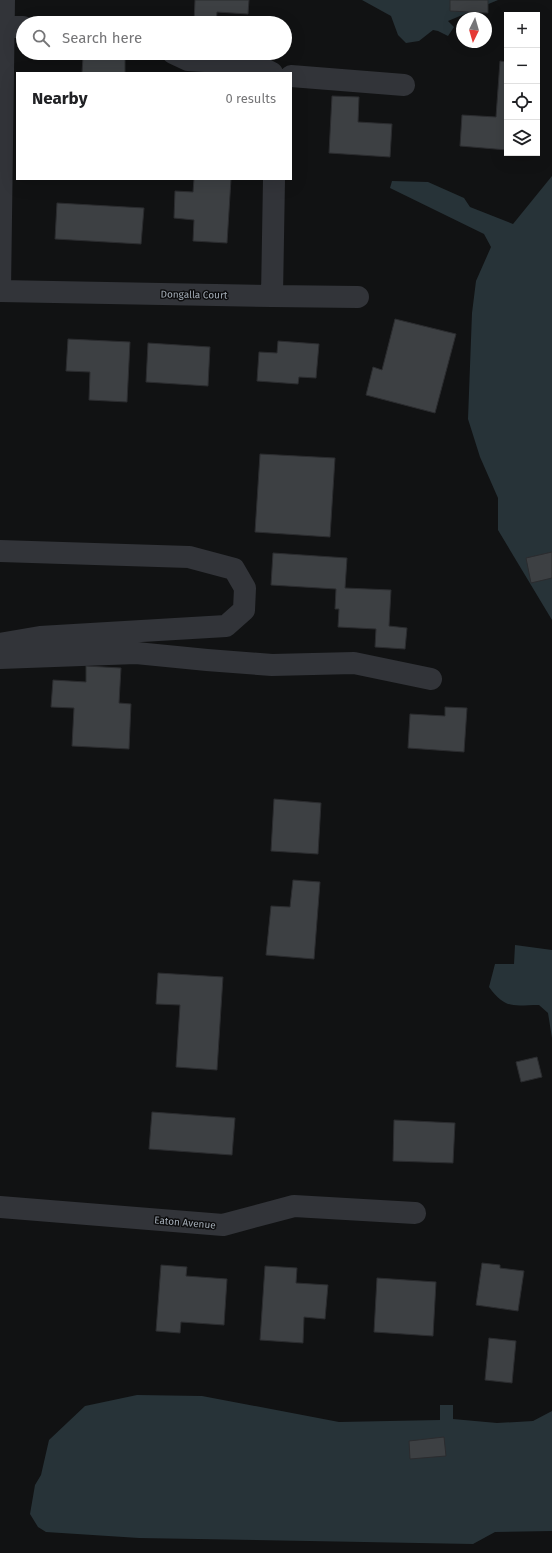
<!DOCTYPE html>
<meta charset="utf-8">
<style>
:root{--surface:#fff;--page:#f2f2f2;--text:#202124;--muted:#757577;--line:#e0e0e0}
body{margin:0;font-family:"Fira Sans",sans-serif;background:var(--page);color:var(--text)}
.controls{position:absolute;right:12px;top:12px;display:grid;overflow:hidden;border-radius:0px;box-shadow:0 4px 16px #0002}
.controls button{width:36px;height:36px;display:grid;place-items:center;padding:0;border:0;border-bottom:1px solid var(--line);background:var(--surface);color:var(--text);font:20px sans-serif}
.compass{position:absolute;left:456px;top:12px;width:36px;height:36px;border-radius:50%;background:var(--surface);box-shadow:0 4px 16px #0002;rotate:185deg}
.list{margin:0;padding:0;list-style:none}
h2{display:flex;justify-content:space-between;align-items:center;height:52px;margin:0;padding:0 16px;font-size:17px}
h2 small{font-size:13px;font-weight:400;color:var(--muted)}
.icon{flex:none;width:22px;height:22px;fill:none;stroke:currentColor;stroke-width:2;stroke-linecap:round;stroke-linejoin:round}
.map{position:relative;flex:none;width:552px;height:1553px;overflow:hidden}
.search{position:absolute;background:var(--surface);box-shadow:0 4px 16px #0002;left:16px;top:16px;width:276px;height:44px;display:flex;align-items:center;gap:10px;box-sizing:border-box;padding:0 14px;border-radius:22px;color:var(--muted);font-size:15px}
.panel{position:absolute;background:var(--surface);box-shadow:0 4px 16px #0002;left:16px;top:72px;width:276px;height:108px;border-radius:0px}
.map>svg:first-child{display:block}
.water{fill:#273338}
.building{fill:#3d4043;stroke:#2b2c2f}
.lines{fill:none;stroke-linecap:round;stroke-linejoin:round}
.minor{stroke:#323439;stroke-width:22}
.labels{text-anchor:middle;stroke-width:3;stroke-linejoin:round;paint-order:stroke}
.street-label{font-size:10px;fill:#a2abb5;stroke:#0d0d0e}
</style>
<div class="map">
<svg width="552" height="1553" viewBox="0 0 552 1553">
<rect width="100%" height="100%" fill="#111213"/>
<!-- water -->
<path class="water" d="M 362,0 L 498,0 L 448,21 L 454,27 L 448,36 L 438,31 L 433,30 L 419,41 L 406,43 L 398,35 L 391,16 Z
M 552,176 L 552,620 L 498,530 L 498,498 L 480,457 L 468,419 L 472,313 L 476,281 L 491,247 L 484,234 L 390,188 L 392,181 L 428,182 L 464,198 L 470,207 L 513,224 Z
M 515,945 L 552,950 L 552,1038 L 548,1013 L 539,1005 C 513,1005 506,1010 489,987 L 495,964 L 514,964 Z
M 137,1395 L 202,1396 L 339,1422 L 440,1420 L 440,1405 L 453,1405 L 453,1419 L 497,1423 L 533,1421 L 552,1411 L 552,1531 L 495,1532 L 473,1544 L 139,1538 L 46,1532 L 38,1527 L 30,1514 L 35,1485 L 41,1475 L 49,1440 L 85,1406 Z"/>
<!-- building -->
<path class="building" d="M 195,0 L 249,0 L 248,14 L 217,12 L 216,23 L 194,23 Z
M 450,0 L 488,0 L 488,13 L 450,11 Z
M 83,57 L 125,59 L 125,73 L 82,73 Z
M 500,61 L 507,62 L 507,150 L 460,146 L 462,115 L 496,117 Z
M 332,96 L 359,97 L 358,122 L 392,124 L 390,157 L 329,153 Z
M 194,179 L 231,179 L 227,243 L 193,241 L 194,220 L 174,218 L 175,191 L 193,192 Z
M 57,203 L 144,208 L 141,244 L 55,239 Z
M 395,319 L 456,334 L 435,413 L 366,395 L 373,367 L 382,370 Z
M 68,339 L 130,342 L 127,402 L 89,400 L 90,372 L 66,371 Z
M 278,341 L 319,344 L 316,378 L 299,377 L 298,384 L 257,381 L 259,352 L 277,353 Z
M 148,343 L 210,347 L 208,386 L 146,382 Z
M 260,454 L 335,458 L 330,537 L 255,532 Z
M 552,552 L 552,578 L 531,583 L 526,558 Z
M 273,553 L 347,558 L 345,588 L 391,590 L 389,626 L 407,628 L 405,649 L 375,647 L 376,629 L 338,627 L 339,609 L 335,609 L 336,589 L 271,585 Z
M 86,666 L 121,668 L 119,703 L 131,704 L 129,749 L 72,746 L 74,708 L 51,707 L 53,680 L 86,682 Z
M 445,707 L 467,708 L 464,752 L 408,748 L 410,714 L 445,716 Z
M 274,799 L 321,803 L 318,854 L 271,851 Z
M 293,880 L 320,882 L 314,959 L 266,955 L 271,906 L 290,907 Z
M 158,973 L 223,977 L 217,1070 L 176,1067 L 180,1005 L 156,1004 Z
M 537,1057 L 542,1077 L 521,1082 L 516,1062 Z
M 152,1112 L 235,1118 L 232,1155 L 149,1149 Z
M 394,1120 L 455,1123 L 453,1163 L 393,1161 Z
M 482,1263 L 500,1265 L 500,1268 L 524,1271 L 518,1311 L 476,1305 Z
M 161,1265 L 187,1267 L 186,1276 L 227,1279 L 224,1325 L 181,1322 L 180,1333 L 156,1331 Z
M 265,1266 L 297,1268 L 296,1283 L 328,1285 L 325,1319 L 304,1317 L 303,1343 L 260,1340 Z
M 377,1278 L 436,1282 L 433,1336 L 374,1332 Z
M 489,1338 L 516,1341 L 512,1383 L 485,1380 Z
M 444,1437 L 446,1456 L 410,1459 L 409,1441 Z"/>
<g class="lines">
<!-- minor -->
<path class="minor" d="M 3,27 L 23,27
M 173,53 L 188,60 L 255,64 L 272,73
M 291,76 L 404,85
M 0,290 L 4,0
M 0,291 L 272,296 L 274,179
M 272,296 L 358,297
M 0,551 L 189,557 L 234,569 L 245,588 L 244,610 L 226,626 L 40,637 L 0,644
M 0,658 L 136,653 L 207,660 L 272,665 L 354,663 L 431,679
M 0,1207 L 223,1225 L 294,1206 L 415,1213"/>
</g>
<g class="labels">
<!-- street labels -->
<g class="street-label">
<text transform="translate(194 294) rotate(1)" y="4">Dongalla Court</text>
<text transform="translate(185 1222) rotate(5)" y="4">Eaton Avenue</text>
</g>
</g>
</svg>
<div class="controls">
<button>+</button>
<button>−</button>
<button><svg class="icon" aria-label="locate" viewBox="0 0 24 24"><circle cx="12" cy="12" r="6"/><path d="M12 2v4M12 18v4M2 12h4M18 12h4"/></svg></button>
<button><svg class="icon" aria-label="layers" viewBox="0 0 24 24"><path d="M12 4l9 5-9 5-9-5zM3 14l9 5 9-5"/></svg></button>
</div>
<svg class="compass" viewBox="-18 -18 36 36"><path d="M0-13l5 13h-10z" fill="#e53935"/><path d="M0 13l5-13h-10z" fill="#757577"/></svg>
<div class="search"><svg class="icon" aria-label="search" viewBox="0 0 24 24"><circle cx="10" cy="10" r="6"/><path d="M15 15l6 6"/></svg>Search here</div>
<section class="panel">
<h2>Nearby<small>0 results</small></h2>
<ul class="list">
</ul>
</section>
</div>
